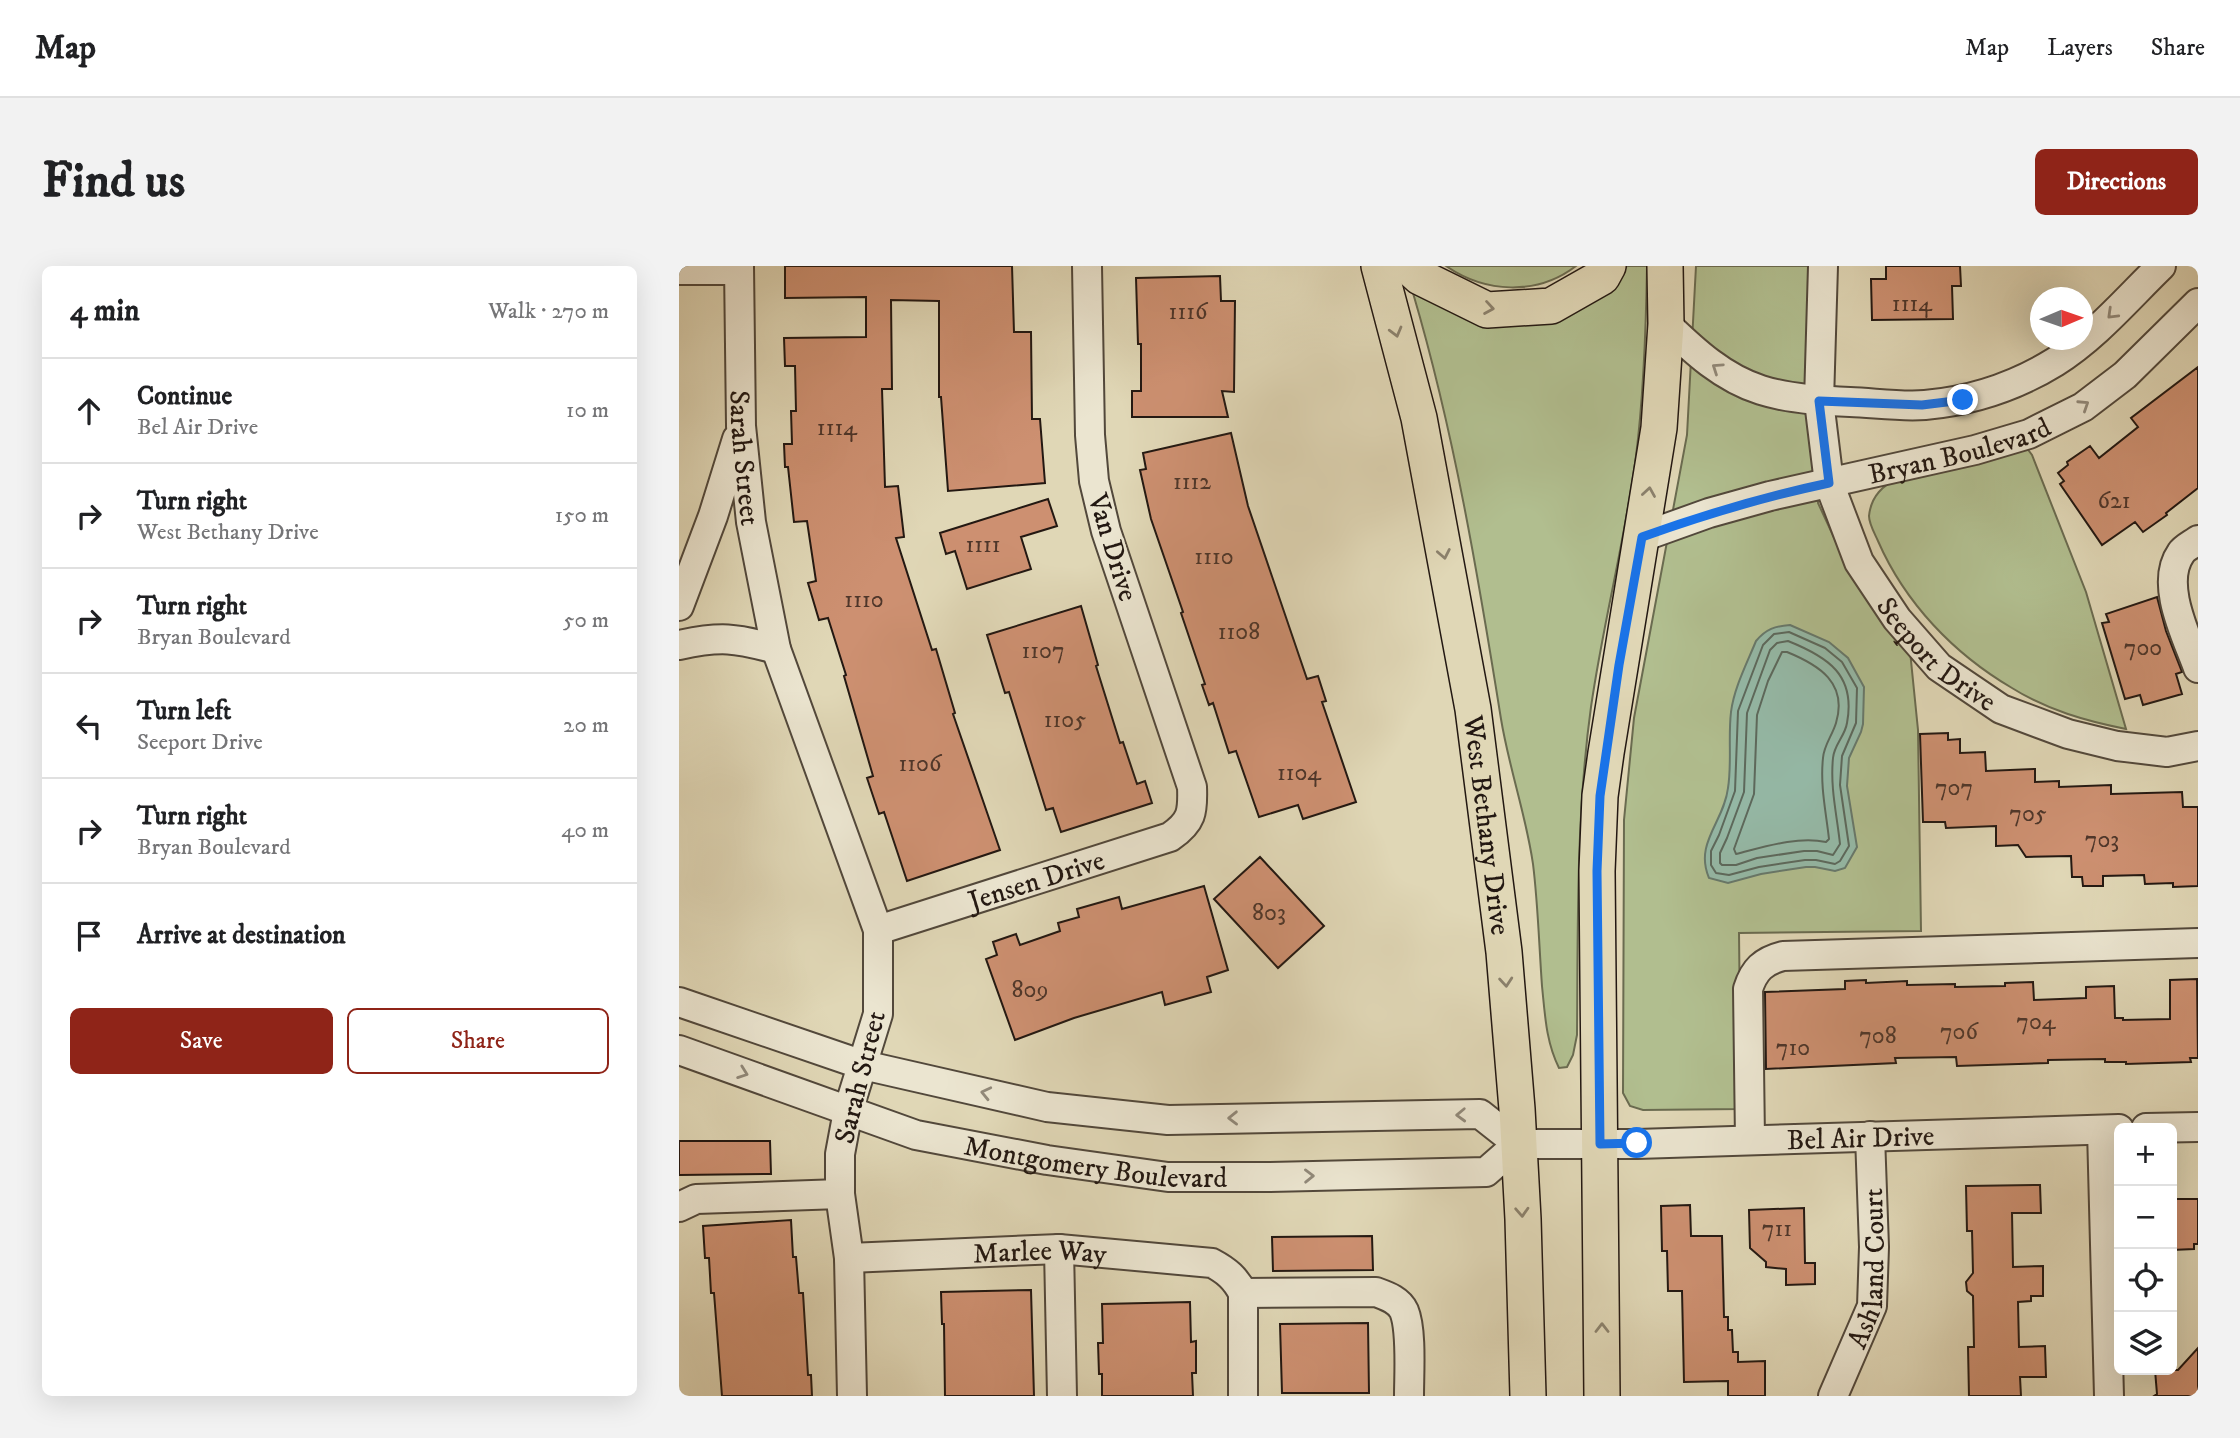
<!DOCTYPE html>
<meta charset="utf-8">
<style>
:root{--surface:#fff;--page:#f2f2f2;--text:#202124;--muted:#757577;--line:#e0e0e0;--accent:#8f2418}
body{margin:0;font-family:"IM FELL DW Pica",serif;background:var(--page);color:var(--text)}
.controls{position:absolute;right:21px;bottom:21px;display:grid;overflow:hidden;border-radius:10px;box-shadow:0 7px 28px #0002}
.controls button{width:63px;height:63px;display:grid;place-items:center;padding:0;border:0;border-bottom:2px solid var(--line);background:var(--surface);color:var(--text);font:35px sans-serif}
.compass{position:absolute;left:1351px;top:21px;width:63px;height:63px;border-radius:50%;background:var(--surface);box-shadow:0 7px 28px #0002;rotate:88deg}
.stop{position:absolute;width:21px;height:21px;margin:-16px;border:5px solid #1a73e8;border-radius:50%;background:#fff}
.stop.end{background:#1a73e8;border-color:#fff;box-shadow:0 2px 7px #0008}
.list{margin:0;padding:0;list-style:none}
h2{display:flex;justify-content:space-between;align-items:center;height:91px;margin:0;padding:0 28px;font-size:30px}
h2 small{font-size:23px;font-weight:400;color:var(--muted)}
.list li{display:grid;grid-template-columns:46px 1fr auto;gap:21px;align-items:center;box-sizing:border-box;height:105px;padding:0 28px;border-top:2px solid var(--line)}
.list b{display:block;font-size:26px;white-space:nowrap}
.list p{margin:0;font-size:23px;white-space:nowrap;color:var(--muted)}
.list em{font-size:23px;font-style:normal;color:var(--muted)}
.actions{display:flex;gap:14px;padding:21px 28px}
.actions a{flex:1;padding:16px 0;border:2px solid var(--accent);border-radius:10px;text-align:center;font-size:24px;color:var(--accent)}
.actions .main{background:var(--accent);color:#fff}
.icon{flex:none;width:38px;height:38px;fill:none;stroke:currentColor;stroke-width:2;stroke-linecap:round;stroke-linejoin:round}
.map{position:relative;flex:none;width:1519px;height:1130px;overflow:hidden;border-radius:10px}
header{display:flex;align-items:center;gap:42px;box-sizing:border-box;height:98px;padding:0 35px;background:var(--surface);border-bottom:2px solid var(--line)}
header strong{font-size:33px}
nav{display:flex;gap:38px;margin-inline-start:auto;font-size:24px}
.intro{display:flex;align-items:center;justify-content:space-between;box-sizing:border-box;height:168px;padding:0 42px}
h1{margin:0;font-size:49px}
.button{padding:18px 32px;border-radius:10px;background:var(--accent);color:#fff;font-size:24px;font-weight:700}
main{display:flex;gap:42px;padding:0 42px}
aside{flex:1;background:var(--surface);border-radius:10px;box-shadow:0 7px 28px #0002}
.map>svg:first-child{display:block}
.green{fill:#b1be8f;stroke:#6a6b50;stroke-width:2}
.water{fill:#95baa8;stroke:#67796c;stroke-width:2}
.lines{fill:none;stroke-linecap:round;stroke-linejoin:round}
.shore{stroke:#5c695d;stroke-width:2}
.building{fill:#cd9071;stroke:#231812;stroke-width:2}
.minor-casing{stroke:#52483b;stroke-width:32}
.major-casing{stroke:#231812;stroke-width:38}
.minor{stroke:#ebe5d0;stroke-width:28}
.major{stroke:#e0d7b6;stroke-width:35}
.oneway{stroke:#8b816c}
.oneway2{stroke:#91897a}
.route{stroke:#1a73e8;stroke-width:9}
.labels{text-anchor:middle;stroke-width:5;stroke-linejoin:round;paint-order:stroke}
.number-label{font-size:24px;fill:#4e362a}
.street-label{font-size:28px;fill:#231812;stroke:#ebe5d0}
</style>
<header>
<strong>Map</strong>
<nav><a>Map</a><a>Layers</a><a>Share</a></nav>
</header>
<div class="intro"><h1>Find us</h1><a class="button">Directions</a></div>
<main>
<aside>
<h2>4 min<small>Walk · 270 m</small></h2>
<ul class="list">
<li><svg class="icon" aria-label="ahead" viewBox="0 0 24 24"><path d="M12 20V5M6 11l6-6 6 6"/></svg><div><b>Continue</b><p>Bel Air Drive</p></div><em>10 m</em></li>
<li><svg class="icon" aria-label="right" viewBox="0 0 24 24"><path d="M7 20v-9h11M14 6l5 5-5 5"/></svg><div><b>Turn right</b><p>West Bethany Drive</p></div><em>150 m</em></li>
<li><svg class="icon" aria-label="right" viewBox="0 0 24 24"><path d="M7 20v-9h11M14 6l5 5-5 5"/></svg><div><b>Turn right</b><p>Bryan Boulevard</p></div><em>50 m</em></li>
<li><svg class="icon" aria-label="left" viewBox="0 0 24 24"><path d="M17 20v-9H6M10 6l-5 5 5 5"/></svg><div><b>Turn left</b><p>Seeport Drive</p></div><em>20 m</em></li>
<li><svg class="icon" aria-label="right" viewBox="0 0 24 24"><path d="M7 20v-9h11M14 6l5 5-5 5"/></svg><div><b>Turn right</b><p>Bryan Boulevard</p></div><em>40 m</em></li>
<li><svg class="icon" aria-label="arrive" viewBox="0 0 24 24"><path d="M6 21V4h12l-3 4 3 4H6"/></svg><div><b>Arrive at destination</b></div></li>
</ul>
<div class="actions"><a class="main">Save</a><a>Share</a></div>
</aside>
<div class="map">
<svg width="1519" height="1130" viewBox="0 0 1519 1130">
<rect width="100%" height="100%" fill="#e0d7b6"/>
<filter id="stains"><feTurbulence type="fractalNoise" baseFrequency=".00286" numOctaves="4"/><feColorMatrix values="0 0 0 0 .2 0 0 0 0 .09 0 0 0 0 .02 0 0 0 .5 -.17"/></filter>
<radialGradient id="worn" r=".72"><stop offset=".6" stop-color="#630" stop-opacity="0"/><stop offset="1" stop-color="#630" stop-opacity=".3"/></radialGradient>
<!-- green -->
<path class="green" d="M 767,0 L 897,0 C 858,30 806,27 767,0 Z
M 948,0 L 968,0 C 967,64 965,127 957,190 C 946,275 924,357 912,441 C 897,550 899,660 898,769 L 894,789 L 888,801 L 880,802 C 867,776 866,749 863,720 C 860,679 859,638 854,598 C 847,549 830,502 822,453 C 799,309 775,166 734,27 L 821,60 L 857,58 L 890,49 L 906,41 L 920,31 Z
M 1017,0 L 1136,0 L 1134,90 L 1139,237 L 1170,304 L 1231,385 L 1239,464 L 1242,665 L 1060,667 L 1062,843 L 964,844 L 951,840 L 944,827 L 945,554 L 955,452 L 1008,169 Z
M 1347,181 L 1353,189 L 1407,326 L 1447,463 C 1407,455 1368,444 1333,422 C 1275,388 1226,337 1199,275 C 1196,268 1190,258 1190,250 C 1192,230 1204,219 1221,211 Z"/>
<!-- water -->
<path class="water" d="M 1111,359 L 1150,376 L 1169,392 L 1185,421 L 1184,458 L 1182,466 L 1170,492 L 1168,520 L 1178,581 L 1166,602 L 1156,605 L 1136,601 L 1127,601 L 1082,608 L 1049,617 L 1030,612 C 1015,577 1045,556 1049,522 C 1053,497 1049,471 1052,446 C 1055,422 1068,397 1077,375 C 1087,363 1096,360 1111,359 Z"/>
<g class="lines">
<!-- shore -->
<path class="shore" d="M 1110,366 L 1146,382 L 1163,396 L 1178,422 L 1177,457 L 1163,490 L 1161,519 L 1170,580 L 1161,595 L 1156,598 L 1137,594 L 1126,594 L 1080,601 L 1050,609 L 1037,607 L 1032,599 L 1032,585 L 1040,569 L 1056,525 L 1059,445 L 1084,379 L 1095,368 Z
M 1109,375 C 1149,391 1177,409 1168,457 C 1166,470 1155,479 1154,492 C 1151,522 1158,549 1161,578 L 1154,589 L 1138,585 L 1125,585 L 1078,592 L 1057,599 L 1043,599 L 1041,597 L 1041,587 L 1048,572 L 1065,526 L 1068,447 L 1091,384 L 1098,377 Z
M 1103,386 L 1108,386 C 1140,399 1169,417 1157,457 C 1153,470 1145,479 1144,492 C 1141,520 1147,546 1150,573 L 1147,576 C 1118,570 1085,581 1057,588 L 1055,583 L 1075,528 L 1078,449 L 1089,415 Z"/>
</g>
<!-- building -->
<path class="building" d="M 106,0 L 333,0 L 335,66 L 352,66 L 353,153 L 361,153 L 366,217 L 269,225 L 262,131 L 260,131 L 260,35 L 212,34 L 213,123 L 203,123 L 206,221 L 219,220 L 225,271 L 217,272 L 253,384 L 257,383 L 276,447 L 274,448 L 321,584 L 228,615 L 205,546 L 200,548 L 188,512 L 194,510 L 165,410 L 167,409 L 149,352 L 140,354 L 129,317 L 137,315 L 128,255 L 115,256 L 109,201 L 106,201 L 105,178 L 113,178 L 112,145 L 117,145 L 116,100 L 106,100 L 105,72 L 187,71 L 187,31 L 106,32 Z
M 1207,0 L 1281,0 L 1282,20 L 1273,20 L 1274,53 L 1193,54 L 1192,13 L 1207,13 Z
M 541,10 L 542,35 L 556,35 L 555,126 L 543,125 L 549,151 L 453,151 L 453,125 L 462,125 L 462,78 L 459,78 L 457,12 Z
M 1519,101 L 1519,222 L 1487,247 L 1488,249 L 1464,266 L 1456,256 L 1423,279 L 1381,218 L 1385,215 L 1379,207 L 1389,199 L 1388,196 L 1411,180 L 1420,192 L 1459,161 L 1452,152 Z
M 552,167 L 569,240 L 628,413 L 639,410 L 647,435 L 643,436 L 677,536 L 624,553 L 619,539 L 580,551 L 557,485 L 550,487 L 534,437 L 530,439 L 523,419 L 526,418 L 502,347 L 504,346 L 472,253 L 461,204 L 467,203 L 464,187 Z
M 369,233 L 378,260 L 342,271 L 352,303 L 288,323 L 276,285 L 267,288 L 261,267 Z
M 1478,331 L 1487,365 L 1503,406 L 1497,408 L 1503,428 L 1464,439 L 1461,429 L 1446,433 L 1423,357 L 1430,356 L 1427,348 Z
M 402,340 L 419,399 L 417,400 L 441,477 L 444,476 L 458,518 L 466,515 L 473,537 L 382,566 L 374,542 L 367,544 L 330,426 L 326,427 L 308,369 Z
M 1269,467 L 1269,474 L 1281,473 L 1281,487 L 1306,486 L 1307,505 L 1356,503 L 1356,516 L 1380,515 L 1380,521 L 1432,519 L 1432,528 L 1503,526 L 1504,541 L 1519,541 L 1519,620 L 1494,621 L 1494,617 L 1466,618 L 1465,609 L 1424,610 L 1424,620 L 1404,620 L 1403,611 L 1393,611 L 1392,590 L 1347,591 L 1339,579 L 1317,580 L 1317,560 L 1267,562 L 1266,556 L 1244,556 L 1241,468 Z
M 581,591 L 645,660 L 599,702 L 535,633 Z
M 525,620 L 549,704 L 528,711 L 532,726 L 486,739 L 483,726 L 395,752 L 336,774 L 307,693 L 318,689 L 314,676 L 337,668 L 341,679 L 381,665 L 379,657 L 400,651 L 398,643 L 440,631 L 443,643 Z
M 1518,713 L 1519,792 L 1511,792 L 1512,796 L 1447,798 L 1447,796 L 1426,796 L 1426,793 L 1369,794 L 1369,797 L 1278,800 L 1277,791 L 1216,792 L 1217,797 L 1087,803 L 1086,726 L 1166,723 L 1166,715 L 1187,714 L 1187,717 L 1228,715 L 1228,719 L 1276,718 L 1276,721 L 1326,720 L 1326,717 L 1354,716 L 1355,734 L 1407,732 L 1407,721 L 1435,720 L 1436,752 L 1444,752 L 1444,754 L 1491,753 L 1491,714 Z
M 0,875 L 91,875 L 92,908 L 0,909 Z
M 1361,919 L 1362,947 L 1333,947 L 1334,1001 L 1364,1000 L 1364,1030 L 1352,1030 L 1352,1035 L 1339,1036 L 1340,1081 L 1366,1080 L 1367,1111 L 1341,1111 L 1342,1130 L 1290,1130 L 1289,1081 L 1295,1081 L 1294,1030 L 1288,1025 L 1287,1016 L 1294,1007 L 1293,965 L 1288,965 L 1287,920 Z
M 1497,933 L 1519,933 L 1519,978 L 1515,978 L 1515,983 L 1493,984 L 1493,939 L 1497,939 Z
M 1011,939 L 1012,970 L 1043,970 L 1045,1051 L 1049,1051 L 1049,1064 L 1053,1064 L 1054,1086 L 1059,1086 L 1059,1096 L 1086,1095 L 1086,1130 L 1049,1130 L 1049,1115 L 1005,1116 L 1003,1025 L 989,1025 L 988,985 L 983,985 L 982,940 Z
M 1125,942 L 1126,997 L 1136,997 L 1136,1018 L 1107,1019 L 1107,1003 L 1087,1001 L 1087,996 L 1071,982 L 1070,944 Z
M 112,954 L 114,991 L 117,991 L 120,1027 L 124,1027 L 129,1109 L 132,1109 L 133,1130 L 43,1130 L 35,1027 L 32,1027 L 30,992 L 26,992 L 24,960 Z
M 693,970 L 694,1004 L 594,1005 L 593,971 Z
M 352,1024 L 355,1130 L 266,1130 L 265,1058 L 263,1058 L 262,1026 Z
M 511,1036 L 512,1076 L 517,1075 L 517,1107 L 513,1107 L 514,1130 L 423,1130 L 423,1108 L 420,1108 L 419,1077 L 424,1077 L 423,1038 Z
M 689,1057 L 690,1127 L 603,1127 L 601,1058 Z
M 1519,1082 L 1519,1130 L 1475,1130 L 1478,1128 L 1476,1104 L 1499,1104 Z"/>
<g class="lines">
<!-- minor casing -->
<g class="minor-casing">
<g id="minor">
<path id="s1" d="M 60,0 L 62,160 L 72,256 L 97,383 L 199,664 L 199,748 L 169,845 L 161,888 L 161,928 L 170,992 L 173,1130"/>
<path id="s2" d="M 1144,0 L 1140,135 L 1150,217 L 1180,296 L 1218,353 L 1260,401 L 1322,443 L 1389,468 L 1438,480 L 1488,486 L 1519,480"/>
<path d="M 0,4 L 60,4"/>
<path d="M 987,58 C 1015,85 1044,112 1082,124 C 1110,133 1142,135 1171,136 C 1196,137 1222,141 1246,139 C 1291,135 1337,120 1376,96 C 1416,71 1448,33 1482,0"/>
<path id="s3" d="M 963,271 L 1030,247 L 1091,230 L 1296,184 L 1350,168 L 1404,141 L 1446,109 L 1519,37"/>
<path d="M 1519,274 C 1514,278 1505,282 1502,287 C 1480,318 1508,371 1519,402"/>
<path d="M 0,340 L 34,250 L 58,173"/>
<path d="M 0,379 C 42,370 56,372 97,383"/>
<path id="s4" d="M 199,664 L 491,571 C 513,556 514,546 513,521 L 427,265 L 415,215 L 411,169 L 408,0"/>
<path id="s5" d="M 0,736 L 184,799 L 368,841 L 489,854 L 801,848 L 839,878 L 958,878 L 1440,863"/>
<path id="s6" d="M 0,784 L 237,869 L 368,894 L 489,911 L 589,911 L 807,906 L 839,878"/>
<path d="M 1467,862 L 1519,861"/>
<path d="M 1423,864 L 1430,1130"/>
<path d="M 1071,874 L 1069,723 C 1075,704 1084,695 1104,690 L 1519,677"/>
<path d="M 0,941 L 17,933 L 161,928"/>
<path d="M 380,983 L 383,1130"/>
<path id="s7" d="M 170,992 L 380,983 L 533,997 C 548,1005 556,1012 564,1027 L 564,1130"/>
<path d="M 564,1027 L 697,1026 C 708,1030 720,1034 725,1045 C 733,1064 730,1108 730,1130"/>
<path id="s8" d="M 1154,1130 L 1193,1040 L 1195,981 L 1191,870"/>
</g>
</g>
<!-- major casing -->
<g class="major-casing">
<g id="major">
<path id="s9" d="M 700,0 L 740,152 L 794,443 L 825,686 L 838,843 L 844,953 L 849,1130"/>
<path d="M 729,0 L 741,11 L 808,44 L 872,40 L 923,11 L 929,0"/>
<path d="M 923,1130 L 918,605 L 921,530 L 927,487 L 980,162 L 987,58 L 986,0"/>
</g>
</g>
<!-- minor -->
<use href="#minor" class="minor"/>
<!-- major -->
<use href="#major" class="major"/>
</g>
<!-- one-way arrows -->
<defs><path id="oneway-chevron" d="M-2-3.5L2.5 0L-2 3.5" fill="none" stroke-width="1.6" stroke-linecap="round" stroke-linejoin="round" transform="scale(1.75)"/></defs>
<g class="oneway">
<use href="#oneway-chevron" transform="translate(810 42) rotate(9)"/>
<use href="#oneway-chevron" transform="translate(717 66) rotate(75)"/>
<use href="#oneway-chevron" transform="translate(970 226) rotate(-81)"/>
<use href="#oneway-chevron" transform="translate(765 288) rotate(79)"/>
<use href="#oneway-chevron" transform="translate(827 716) rotate(85)"/>
<use href="#oneway-chevron" transform="translate(843 946) rotate(87)"/>
<use href="#oneway-chevron" transform="translate(923 1062) rotate(-90)"/>
</g>
<g class="oneway2">
<use href="#oneway-chevron" transform="translate(1433 48) rotate(136)"/>
<use href="#oneway-chevron" transform="translate(1038 102) rotate(-146)"/>
<use href="#oneway-chevron" transform="translate(1405 139) rotate(-33)"/>
<use href="#oneway-chevron" transform="translate(64 807) rotate(20)"/>
<use href="#oneway-chevron" transform="translate(307 827) rotate(-167)"/>
<use href="#oneway-chevron" transform="translate(782 849) rotate(178)"/>
<use href="#oneway-chevron" transform="translate(554 852) rotate(179)"/>
<use href="#oneway-chevron" transform="translate(630 910) rotate(-1)"/>
</g>
<g class="lines">
<!-- route -->
<path class="route" d="M 958,877 L 921,878 L 918,605 L 921,530 L 940,399 L 963,271 C 1027,248 1084,231 1150,217 L 1140,135 L 1243,139 L 1284,134"/>
</g>
<g class="labels">
<!-- number labels -->
<g class="number-label">
<text x="1233" y="45">1114</text>
<text x="509" y="53">1116</text>
<text x="158" y="169">1114</text>
<text x="513" y="223">1112</text>
<text x="1435" y="242">621</text>
<text x="304" y="286">1111</text>
<text x="535" y="298">1110</text>
<text x="185" y="341">1110</text>
<text x="560" y="373">1108</text>
<text x="1464" y="389">700</text>
<text x="364" y="392">1107</text>
<text x="386" y="461">1105</text>
<text x="241" y="505">1106</text>
<text x="620" y="514">1104</text>
<text x="1275" y="529">707</text>
<text x="1349" y="555">705</text>
<text x="1423" y="581">703</text>
<text x="590" y="654">803</text>
<text x="351" y="731">809</text>
<text x="1357" y="763">704</text>
<text x="1280" y="773">706</text>
<text x="1199" y="777">708</text>
<text x="1114" y="789">710</text>
<text x="1098" y="970">711</text>
</g>
<!-- street labels -->
<g class="street-label">
<text dy="10" stroke="none"><textPath href="#s3" startOffset="329">Bryan Boulevard</textPath></text>
<text dy="10" stroke="none"><textPath href="#s1" startOffset="192">Sarah Street</textPath></text>
<text transform="translate(435 281) rotate(73)" y="10">Van Drive</text>
<text dy="10" stroke="none"><textPath href="#s2" startOffset="424">Seeport Drive</textPath></text>
<text dy="10" stroke="none"><textPath href="#s9" startOffset="570">West Bethany Drive</textPath></text>
<text dy="10" stroke="none"><textPath href="#s4" startOffset="166">Jensen Drive</textPath></text>
<text transform="translate(180 811) rotate(-76)" y="10">Sarah Street</text>
<text dy="10" stroke="none"><textPath href="#s5" startOffset="1208">Bel Air Drive</textPath></text>
<text dy="10" stroke="none"><textPath href="#s6" startOffset="434">Montgomery Boulevard</textPath></text>
<text dy="10" stroke="none"><textPath href="#s7" startOffset="191">Marlee Way</textPath></text>
<text dy="10" stroke="none"><textPath href="#s8" startOffset="135">Ashland Court</textPath></text>
</g>
</g>
<rect width="100%" height="100%" filter="url(#stains)"/>
<rect width="100%" height="100%" fill="url(#worn)"/>
</svg>
<div class="controls">
<button>+</button>
<button>−</button>
<button><svg class="icon" aria-label="locate" viewBox="0 0 24 24"><circle cx="12" cy="12" r="6"/><path d="M12 2v4M12 18v4M2 12h4M18 12h4"/></svg></button>
<button><svg class="icon" aria-label="layers" viewBox="0 0 24 24"><path d="M12 4l9 5-9 5-9-5zM3 14l9 5 9-5"/></svg></button>
</div>
<svg class="compass" viewBox="-18 -18 36 36"><path d="M0-13l5 13h-10z" fill="#e53935"/><path d="M0 13l5-13h-10z" fill="#757577"/></svg>
<div class="stop" style="left:958px;top:877px"></div>
<div class="stop end" style="left:1284px;top:134px"></div>
</div>
</main>
